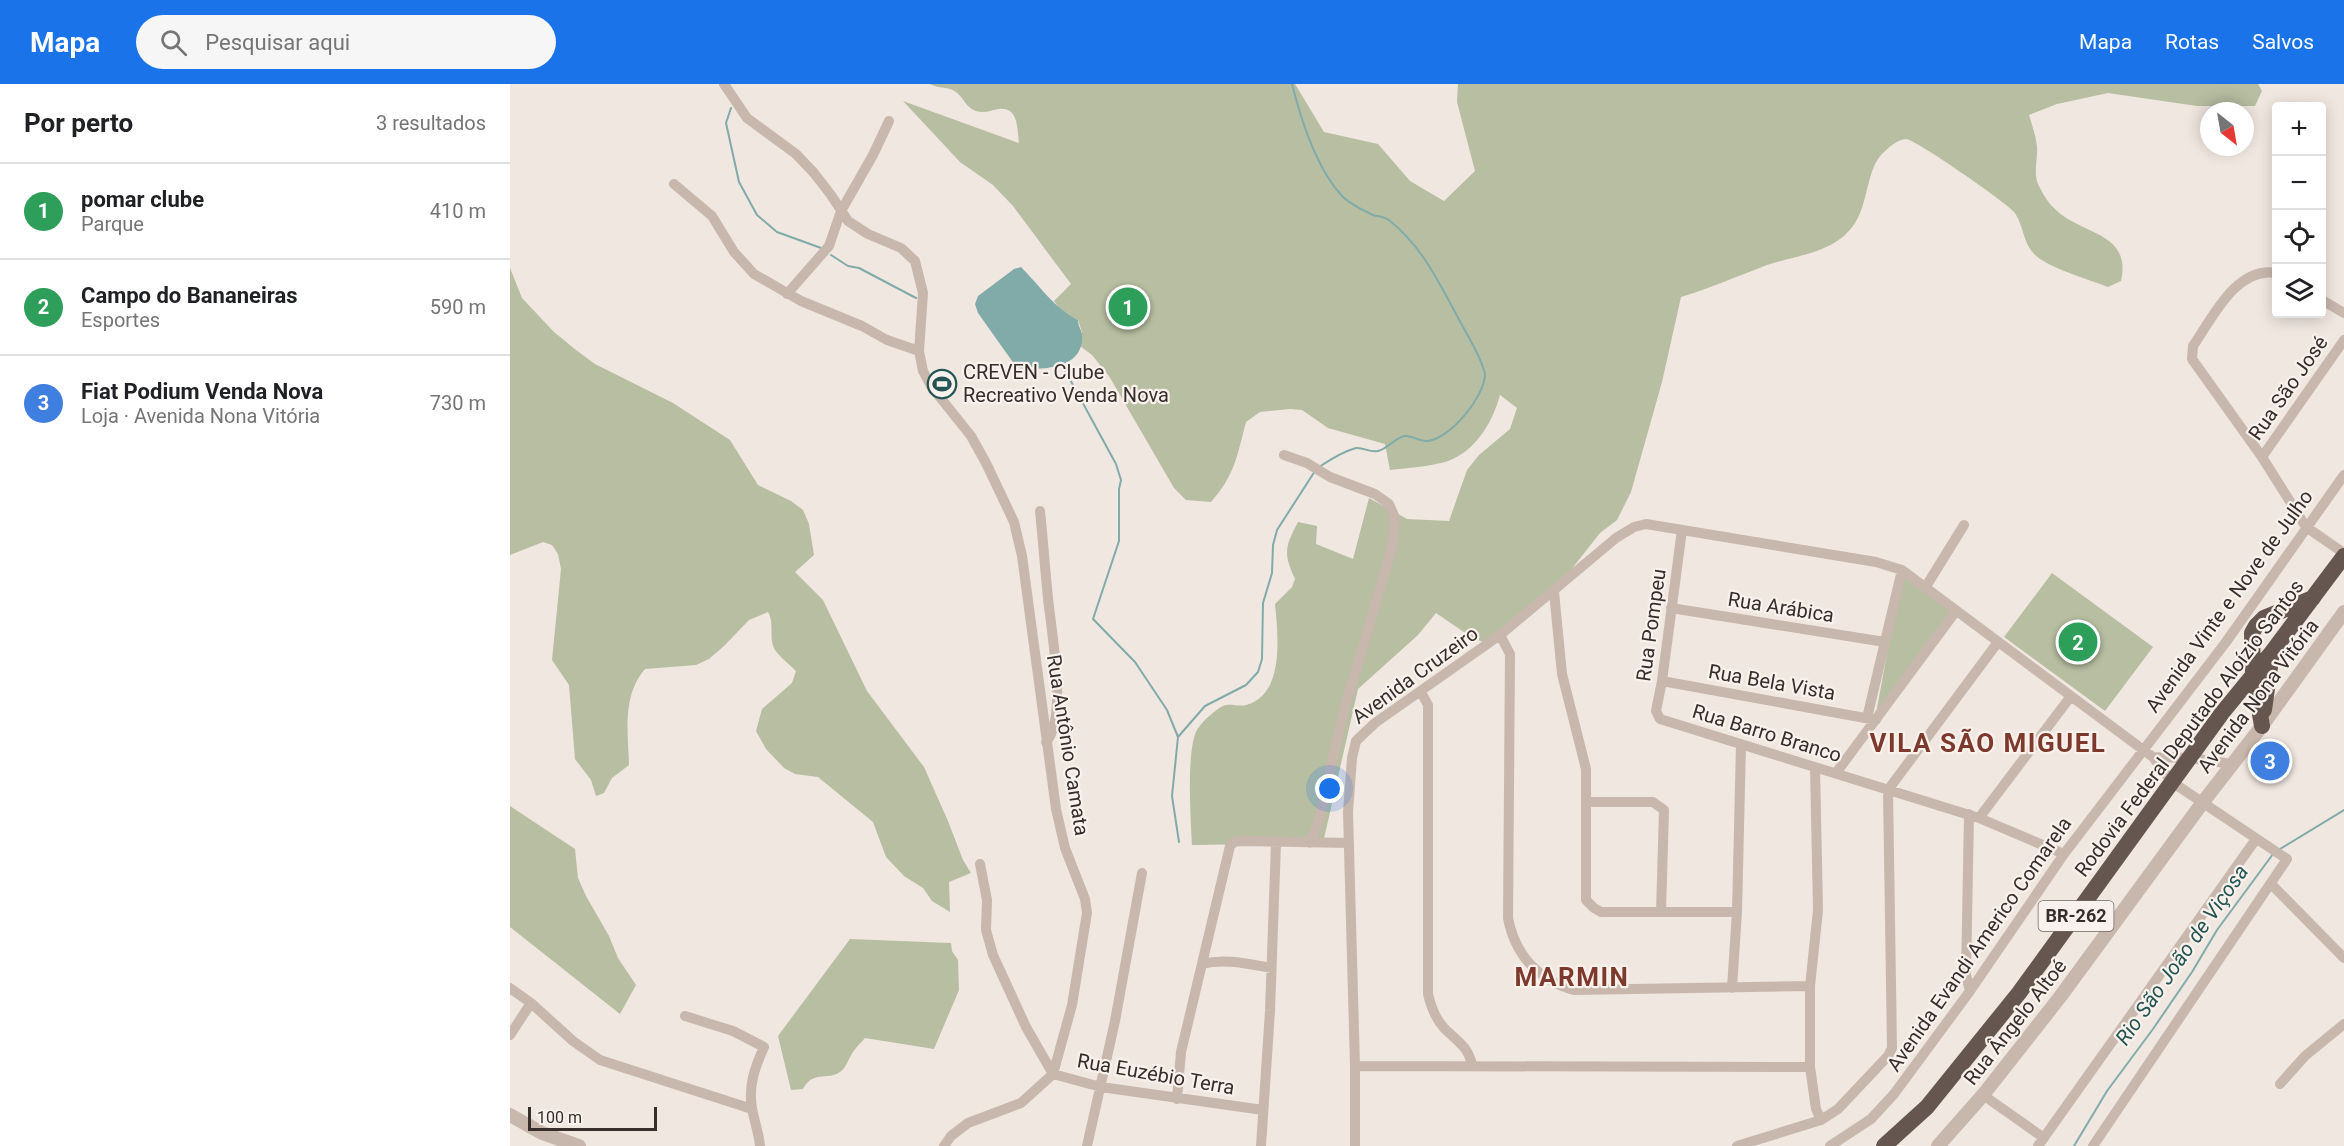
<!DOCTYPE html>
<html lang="pt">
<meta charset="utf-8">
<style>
:root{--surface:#fff;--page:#f6f6f6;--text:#202124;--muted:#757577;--line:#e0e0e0;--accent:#1a73e8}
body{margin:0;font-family:Roboto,sans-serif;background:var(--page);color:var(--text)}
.controls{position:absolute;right:18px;top:18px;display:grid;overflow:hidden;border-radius:6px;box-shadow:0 3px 15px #0003}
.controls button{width:54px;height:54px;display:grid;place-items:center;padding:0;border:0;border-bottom:2px solid var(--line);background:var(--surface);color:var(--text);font:30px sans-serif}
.compass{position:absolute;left:1690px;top:18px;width:54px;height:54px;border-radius:50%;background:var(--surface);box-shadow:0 3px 15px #0003;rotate:149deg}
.scale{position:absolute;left:18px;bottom:15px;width:129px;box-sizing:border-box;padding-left:6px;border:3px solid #372d2b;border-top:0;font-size:16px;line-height:21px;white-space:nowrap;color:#372d2b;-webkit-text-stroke:4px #f8f1ec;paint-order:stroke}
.you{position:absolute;left:820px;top:705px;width:21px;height:21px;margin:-15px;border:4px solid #fff;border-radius:50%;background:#1a73e8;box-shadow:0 0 0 9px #1a73e833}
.badge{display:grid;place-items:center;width:39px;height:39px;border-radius:50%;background:var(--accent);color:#fff;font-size:20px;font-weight:700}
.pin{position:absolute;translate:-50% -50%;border:3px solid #fff;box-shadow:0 2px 6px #0006}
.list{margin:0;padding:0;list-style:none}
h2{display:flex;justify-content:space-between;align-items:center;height:78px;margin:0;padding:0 24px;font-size:26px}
h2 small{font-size:20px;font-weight:400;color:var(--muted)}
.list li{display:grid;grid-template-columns:39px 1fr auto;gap:18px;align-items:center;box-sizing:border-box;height:96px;padding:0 24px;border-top:2px solid var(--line)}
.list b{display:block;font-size:22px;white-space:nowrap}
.list p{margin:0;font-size:20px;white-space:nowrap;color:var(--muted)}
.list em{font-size:20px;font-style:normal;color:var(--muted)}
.icon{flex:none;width:33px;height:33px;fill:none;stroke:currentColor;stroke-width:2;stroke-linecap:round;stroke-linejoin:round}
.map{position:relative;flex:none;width:1834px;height:1062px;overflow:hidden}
header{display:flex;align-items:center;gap:36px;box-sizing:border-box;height:84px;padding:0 30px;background:var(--accent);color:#fff}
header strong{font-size:28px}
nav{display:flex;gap:33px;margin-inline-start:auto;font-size:21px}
.search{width:420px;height:54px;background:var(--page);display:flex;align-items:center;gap:15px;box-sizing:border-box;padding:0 21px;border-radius:33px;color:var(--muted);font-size:22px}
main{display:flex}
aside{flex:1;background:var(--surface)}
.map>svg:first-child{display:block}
.green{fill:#b7bea1}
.water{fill:#81aba9}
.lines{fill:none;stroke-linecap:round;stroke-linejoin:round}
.stream{stroke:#81aba9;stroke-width:2}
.minor{stroke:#c8b7ad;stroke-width:10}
.tertiary{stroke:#c8b7ad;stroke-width:14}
.trunk{stroke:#665650;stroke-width:16}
.labels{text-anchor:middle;stroke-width:4.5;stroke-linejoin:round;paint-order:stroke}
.shield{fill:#f8f1ec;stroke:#716865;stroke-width:1.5}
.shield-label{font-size:18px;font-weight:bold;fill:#372d2b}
.poi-label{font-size:20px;fill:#372d2b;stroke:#f8f1ec;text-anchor:start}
.street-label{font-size:20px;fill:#372d2b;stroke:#f8f1ec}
.water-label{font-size:21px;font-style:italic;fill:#245453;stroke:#f8f1ec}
.district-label{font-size:26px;font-weight:bold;letter-spacing:1.5px;fill:#7d392c;stroke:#f8f1ec}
</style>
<header>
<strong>Mapa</strong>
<div class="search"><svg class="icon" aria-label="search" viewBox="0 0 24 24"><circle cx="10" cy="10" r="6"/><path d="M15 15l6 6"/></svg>Pesquisar aqui</div>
<nav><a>Mapa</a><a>Rotas</a><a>Salvos</a></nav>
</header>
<main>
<aside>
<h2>Por perto<small>3 resultados</small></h2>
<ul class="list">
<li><span class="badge" style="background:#2e9e5b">1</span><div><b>pomar clube</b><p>Parque</p></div><em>410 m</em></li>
<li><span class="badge" style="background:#2e9e5b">2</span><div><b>Campo do Bananeiras</b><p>Esportes</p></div><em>590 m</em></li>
<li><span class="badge" style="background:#3f7fe0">3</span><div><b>Fiat Podium Venda Nova</b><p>Loja · Avenida Nona Vitória</p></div><em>730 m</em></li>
</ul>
</aside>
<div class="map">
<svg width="1834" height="1062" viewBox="0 0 1834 1062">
<rect width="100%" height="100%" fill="#f0e7e0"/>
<!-- green -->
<path class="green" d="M 420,0 L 785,0 L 814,48 L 868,60 L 900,97 L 934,117 L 965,87 L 947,18 L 948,0 L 1748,0 L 1752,7 L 1745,22 L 1687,22 L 1598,9 L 1547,20 L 1519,31 C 1522,41 1526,52 1527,63 C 1528,77 1522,91 1530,104 C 1534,112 1539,120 1546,126 C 1572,151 1622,148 1611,197 L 1598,203 C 1578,195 1548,187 1530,175 C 1512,163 1515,142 1504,128 C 1497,119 1405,55 1396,55 C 1388,55 1378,64 1373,69 C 1357,83 1358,120 1345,139 C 1326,169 1287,171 1257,181 C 1228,192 1201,204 1171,213 L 1152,298 L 1121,408 L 1107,436 L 1090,449 L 1053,496 L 978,559 L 964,555 L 926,529 L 908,551 L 848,605 L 813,759 L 682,761 C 681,738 675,659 689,643 C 693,637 706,625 713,622 C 720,619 729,623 736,621 C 775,611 768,551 765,520 L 782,503 L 785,495 C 773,469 775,463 788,438 L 807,442 L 806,460 L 843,475 L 859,414 L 897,435 L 939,437 L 957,386 L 969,371 L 1000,345 L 1007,324 L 990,311 C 982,340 963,372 931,379 C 915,383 896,384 880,386 L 875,360 L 818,344 L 792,326 L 780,325 L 750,328 L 736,338 C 727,372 725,391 701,418 L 676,416 L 664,404 L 599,292 L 582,271 L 570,262 L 572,248 L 568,236 L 552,228 L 544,217 L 561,200 L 503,122 L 483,101 L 450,78 L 393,17 L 509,59 C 507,45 509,23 489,25 C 481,26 475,30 466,27 C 456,24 454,14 446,8 C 439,2 428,5 420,0 Z
M 0,184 L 12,214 L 44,248 L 66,266 L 85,280 L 163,319 L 220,356 L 248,401 L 281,417 L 293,426 L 299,440 L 304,471 L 285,488 L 313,516 L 357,607 L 414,683 L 438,737 L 453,776 L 461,789 L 439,798 L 440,828 L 422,817 L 413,804 L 394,792 L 376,773 L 363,738 L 308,693 L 285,690 L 274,684 L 256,665 L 246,647 L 252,625 L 282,599 L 286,587 C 279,580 270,573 265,566 C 258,554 265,539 258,528 L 239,536 L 214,562 L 199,575 L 186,581 L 135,585 C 112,612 118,647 119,681 L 102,694 L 94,709 L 86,712 L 81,696 L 65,675 L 59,601 L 42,576 L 51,485 L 48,470 L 42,461 L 33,458 L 0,471 Z
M 1392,488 L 1445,526 L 1365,635 Z
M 1542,489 L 1643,563 L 1595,627 L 1494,553 Z
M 0,722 L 65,765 L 68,794 L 76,812 L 99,852 L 108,874 L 126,901 L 110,930 L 0,843 Z
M 340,855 L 441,859 L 442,867 L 448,876 L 449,906 L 424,965 L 355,954 C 351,959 346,963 343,968 C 338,975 337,983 330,988 C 317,997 303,986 293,1005 L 281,1006 L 268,952 Z"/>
<!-- water -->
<path class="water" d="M 511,183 C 529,201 545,225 568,236 C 568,242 571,245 572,250 C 575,286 531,286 507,284 L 468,229 L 465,220 L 468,212 L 504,185 Z"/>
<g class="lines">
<!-- stream -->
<path class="stream" d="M 782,0 C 791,36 806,84 832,112 C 840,120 852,126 863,131 C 869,133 874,132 880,137 C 914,164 931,203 952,241 C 960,256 971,273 975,290 C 975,312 941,354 918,357 C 910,358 904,352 896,352 C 886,352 878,365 868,367 C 860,369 853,363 846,364 C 835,367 818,377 809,383
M 221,24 L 216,39 L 229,98 L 247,131 L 267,148 L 311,164
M 321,171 L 338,182 L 349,184 L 406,214
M 551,279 L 606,380 L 611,396 L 609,405 L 609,457 L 583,535 L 625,578 L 657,626 L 668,653 L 662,712 L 669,758
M 668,653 L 695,622 L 736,601 L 748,588 L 752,575 L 753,519 L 762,489 L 763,461 L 767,446 L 805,387
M 1770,765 L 1834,726
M 1564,1062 L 1597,1007 L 1643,945 L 1682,888 L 1707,846 L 1763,770"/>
<!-- minor -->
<path class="minor" d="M 214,0 L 237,34 L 286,70 L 304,89 L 321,111 L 338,137 L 358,150 L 391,164 L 405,177 L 413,209 L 409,267 L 413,287 L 421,302 L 461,352 L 476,379 L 504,438 L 512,472 L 546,725 L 555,764 L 575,815 L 577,829 L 562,921 L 543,990 L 511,1019 L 458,1039 L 441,1052 L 434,1062
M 164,100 L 202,132 L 224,168 L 244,190 L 291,217 L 352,242 L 377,256 L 409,267
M 1766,189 C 1726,182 1702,235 1683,262 L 1682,275 L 1752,373 L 1796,443 L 1834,469
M 277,210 L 319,162 L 331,127 L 363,71 L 379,37
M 1812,216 L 1834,229
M 774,371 L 797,379 L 820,393 L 865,410 L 879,420 L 885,434 L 882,464 L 833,630 L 809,736 L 800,759
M 1752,373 L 1834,256
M 530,427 C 533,456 535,485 538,514 C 541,546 558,634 536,658
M 1172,446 L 1152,597 L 1146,627 L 1150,635 L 1469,734 L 1554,770
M 1415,504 L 1454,441
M 1044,508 L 1052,590 L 1076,685 L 1076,816 L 1084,824 L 1091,828 L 1227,828
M 1161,524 L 1375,558
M 990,551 L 1000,570 L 998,834 C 1005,871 1028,896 1064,906 L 1300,902
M 1152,597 L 1366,636
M 911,608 L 918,621 L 918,910 C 921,923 925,934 934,944 C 947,957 958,962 962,981
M 1357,634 L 1392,486
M 1643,673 L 1680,674 L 1722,680
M 1305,683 L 1308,826 L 1300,902 L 1300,983 L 1306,1025 L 1311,1036
M 1326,689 L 1446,527
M 1076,718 L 1143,718 L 1154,726 L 1151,828
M 1459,730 L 1456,891 L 1460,907
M 1469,734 L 1561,612
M 470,780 L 477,816 L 476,846 L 483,871 L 516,943 L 543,990 L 591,1003 L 753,1026
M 1761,800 L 1834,874
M 692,880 C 715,874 738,880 761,884
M 0,904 L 21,919 L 63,957 L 90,976 L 242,1025
M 1222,904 L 1227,828 L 1231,660
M 175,932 L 223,947 L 254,963 C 245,983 238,1002 242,1024 C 244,1037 249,1049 250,1062
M 0,951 L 21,919
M 845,982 L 1300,983
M 1770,1000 L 1795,972 L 1834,940
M 1473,1011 L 1534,1054
M 667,1015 L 671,968 L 720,762 L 724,758 L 729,757 L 839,759
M 577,1062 L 605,937 L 632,789
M 751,1062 L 760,927 L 766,759
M 845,1062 L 845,982 L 838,728 L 842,674 L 846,657 L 865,639 L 990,551 L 1106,454 L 1124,443 L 1136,440 L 1366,478 L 1392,486 L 1632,665 L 1643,673 L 1662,698 L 1777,775 L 1583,1062
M 1227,1062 L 1311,1036 L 1328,1025 L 1378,972 L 1382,964 L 1378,706 L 1488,558
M 1320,1062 L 1361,1035 L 1384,1010 L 1460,907 L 1554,770 L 1716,558 L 1834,391
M 1528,1062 L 1746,755"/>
<!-- tertiary -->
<path class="tertiary" d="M 0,1031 L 32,1049 L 69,1062
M 1428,1062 L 1473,1011 L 1550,913 L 1693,718 L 1752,642 L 1834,528"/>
<!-- trunk -->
<path class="trunk" d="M 1754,626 L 1762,569
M 1752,642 L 1743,590 L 1742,549 L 1746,542 L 1754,534 L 1803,514
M 1374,1062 L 1417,1023 L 1509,909 L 1712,629 L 1762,568 L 1834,472"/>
</g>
<!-- icons -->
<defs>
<g id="stadium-ring" transform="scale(1.5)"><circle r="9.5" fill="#f8f1ec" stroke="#245453" stroke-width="1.5"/><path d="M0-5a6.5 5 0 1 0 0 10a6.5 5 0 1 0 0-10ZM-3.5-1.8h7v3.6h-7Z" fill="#245453"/></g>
</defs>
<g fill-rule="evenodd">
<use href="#stadium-ring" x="432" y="300"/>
</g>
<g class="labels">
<!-- shield labels -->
<rect class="shield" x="1528.5" y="817" width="75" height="30" rx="4.5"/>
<g class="shield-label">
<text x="1566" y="838">BR-262</text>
</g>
<!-- poi labels -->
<g class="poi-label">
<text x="453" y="295">CREVEN - Clube<tspan x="453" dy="23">Recreativo Venda Nova</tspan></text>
</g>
<!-- street labels -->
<g class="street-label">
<text transform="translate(1778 304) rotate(-55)" y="7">Rua São José</text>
<text transform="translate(1719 517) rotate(-54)" y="7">Avenida Vinte e Nove de Julho</text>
<text transform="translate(1271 523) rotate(9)" y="7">Rua Arábica</text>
<text transform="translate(1141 541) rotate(-82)" y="7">Rua Pompeu</text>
<text transform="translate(905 591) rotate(-36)" y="7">Avenida Cruzeiro</text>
<text transform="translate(1262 598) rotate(10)" y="7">Rua Bela Vista</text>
<text transform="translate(1748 612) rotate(-53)" y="7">Avenida Nona Vitória</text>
<text transform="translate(1679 644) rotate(-53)" y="7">Rodovia Federal Deputado Aloízio Santos</text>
<text transform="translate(1257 649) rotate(17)" y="7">Rua Barro Branco</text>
<text transform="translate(558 661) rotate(81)" y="7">Rua Antônio Camata</text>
<text transform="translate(1469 860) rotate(-55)" y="7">Avenida Evandi Americo Comarela</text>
<text transform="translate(1505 938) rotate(-52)" y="7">Rua Ângelo Altoé</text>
<text transform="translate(646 990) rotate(10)" y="7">Rua Euzébio Terra</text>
</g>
<!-- water labels -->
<g class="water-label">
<text transform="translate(1672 871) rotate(-55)" y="7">Rio São João de Viçosa</text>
</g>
<!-- district labels -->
<g class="district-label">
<text x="1478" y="668">VILA SÃO MIGUEL</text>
<text x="1062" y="902">MARMIN</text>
</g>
</g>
</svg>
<div class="controls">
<button>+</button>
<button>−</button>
<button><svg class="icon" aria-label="locate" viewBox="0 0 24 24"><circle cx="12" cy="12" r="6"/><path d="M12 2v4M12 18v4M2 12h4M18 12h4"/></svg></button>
<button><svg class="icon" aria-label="layers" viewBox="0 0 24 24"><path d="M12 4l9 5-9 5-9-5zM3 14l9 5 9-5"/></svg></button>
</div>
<svg class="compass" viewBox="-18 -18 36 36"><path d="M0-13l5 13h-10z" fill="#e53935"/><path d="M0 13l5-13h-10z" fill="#757577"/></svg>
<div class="scale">100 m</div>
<div class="you"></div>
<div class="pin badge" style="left:618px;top:223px;background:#2e9e5b">1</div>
<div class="pin badge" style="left:1568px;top:558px;background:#2e9e5b">2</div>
<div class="pin badge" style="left:1760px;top:677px;background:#3f7fe0">3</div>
</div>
</main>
